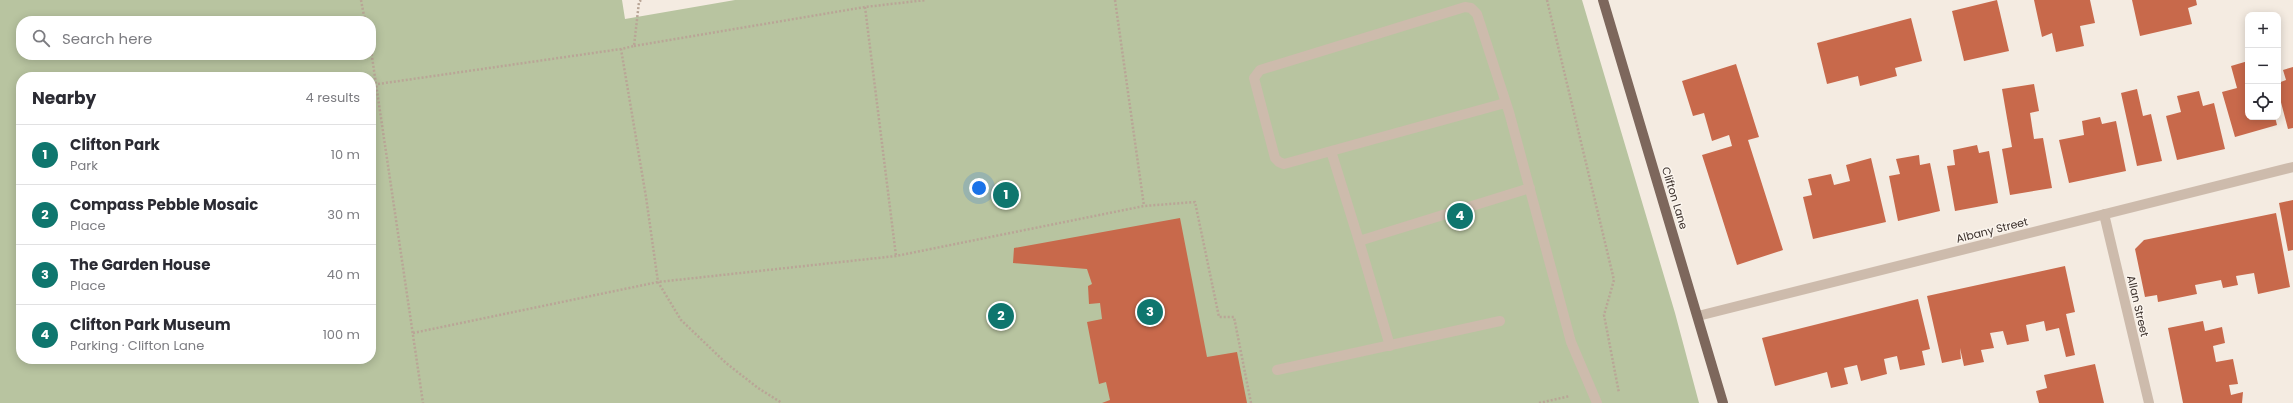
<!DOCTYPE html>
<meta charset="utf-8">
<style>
:root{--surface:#fff;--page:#f7f7f7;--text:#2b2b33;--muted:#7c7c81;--line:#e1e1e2;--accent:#0f766e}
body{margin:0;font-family:Poppins,sans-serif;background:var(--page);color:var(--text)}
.controls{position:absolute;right:12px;top:12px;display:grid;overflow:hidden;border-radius:8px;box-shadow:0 2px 10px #0003}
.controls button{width:36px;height:36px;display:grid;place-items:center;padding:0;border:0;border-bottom:1px solid var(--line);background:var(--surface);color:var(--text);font:20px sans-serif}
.you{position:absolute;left:979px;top:188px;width:14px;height:14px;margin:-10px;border:3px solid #fff;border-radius:50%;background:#1a73e8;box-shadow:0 0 0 6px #1a73e833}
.badge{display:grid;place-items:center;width:26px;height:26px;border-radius:50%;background:var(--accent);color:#fff;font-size:13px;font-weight:700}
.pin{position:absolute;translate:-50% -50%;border:2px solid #fff;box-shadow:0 1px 4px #0006}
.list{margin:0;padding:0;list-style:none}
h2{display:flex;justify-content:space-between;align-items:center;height:52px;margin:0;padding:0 16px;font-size:17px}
h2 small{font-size:13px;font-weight:400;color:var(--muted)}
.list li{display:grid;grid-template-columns:26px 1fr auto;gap:12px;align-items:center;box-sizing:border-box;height:60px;padding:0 16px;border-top:1px solid var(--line)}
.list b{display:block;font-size:15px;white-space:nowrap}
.list p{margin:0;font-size:13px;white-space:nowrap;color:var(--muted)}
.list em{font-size:13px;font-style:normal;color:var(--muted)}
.icon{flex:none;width:22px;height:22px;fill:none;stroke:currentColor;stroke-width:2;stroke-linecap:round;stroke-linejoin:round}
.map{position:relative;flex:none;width:2293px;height:403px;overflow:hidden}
.search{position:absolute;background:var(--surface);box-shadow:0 2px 10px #0003;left:16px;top:16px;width:360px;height:44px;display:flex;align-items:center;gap:10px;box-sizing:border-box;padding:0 14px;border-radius:16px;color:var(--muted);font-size:15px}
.panel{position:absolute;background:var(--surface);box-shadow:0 2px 10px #0003;left:16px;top:72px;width:360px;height:292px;border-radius:16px}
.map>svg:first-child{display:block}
.green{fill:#b8c4a0;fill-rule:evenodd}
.building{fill:#c8694b}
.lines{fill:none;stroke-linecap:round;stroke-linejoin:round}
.path{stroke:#b9a596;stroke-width:2.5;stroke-dasharray:2 2;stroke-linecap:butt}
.minor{stroke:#cdbbac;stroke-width:10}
.major{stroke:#7d675c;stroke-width:10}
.labels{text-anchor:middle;stroke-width:3;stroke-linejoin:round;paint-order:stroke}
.street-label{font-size:11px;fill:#3b302b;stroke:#fbf5ee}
</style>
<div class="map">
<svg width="2293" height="403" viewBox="0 0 2293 403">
<rect width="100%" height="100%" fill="#f4ebe1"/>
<!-- green -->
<path class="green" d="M 0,0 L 622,0 L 625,19 L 735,0 L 1582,0 L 1675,313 L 1699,403 L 0,403 ZM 21,21 L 371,21 L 371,55 L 21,55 ZM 21,77 L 371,77 L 371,359 L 21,359 Z"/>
<!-- building -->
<path class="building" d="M 1997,0 L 2009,51 L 1964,61 L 1952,11 Z
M 2034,0 L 2090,0 L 2095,23 L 2080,26 L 2084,46 L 2056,52 L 2052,33 L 2042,37 Z
M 2132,0 L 2196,0 L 2197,5 L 2188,8 L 2192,24 L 2140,36 Z
M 1911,18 L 1922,61 L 1895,68 L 1897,76 L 1860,86 L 1858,76 L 1827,84 L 1817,43 Z
M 2248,61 L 2248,117 L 2275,117 L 2277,125 L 2235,137 L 2222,92 L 2237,88 L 2231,66 Z
M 1736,64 L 1759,137 L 1748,140 L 1783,250 L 1737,265 L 1702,155 L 1732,146 L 1729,135 L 1712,141 L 1704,113 L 1693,116 L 1682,81 Z
M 2293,67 L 2293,128 L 2288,129 L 2278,91 L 2278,83 L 2286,80 L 2283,70 Z
M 2034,84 L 2039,111 L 2030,113 L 2034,139 L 2043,138 L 2052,188 L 2010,195 L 2002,149 L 2012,147 L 2002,89 Z
M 2137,89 L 2143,116 L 2151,114 L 2162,161 L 2137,166 L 2121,93 Z
M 2199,91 L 2203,106 L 2214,103 L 2225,149 L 2177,160 L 2166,116 L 2181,112 L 2177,96 Z
M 2100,117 L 2102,124 L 2116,121 L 2126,171 L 2069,183 L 2059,140 L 2084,135 L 2082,121 Z
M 1977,145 L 1979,153 L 1989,151 L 1998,203 L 1955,211 L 1947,166 L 1955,165 L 1953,150 Z
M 1919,155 L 1920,165 L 1930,163 L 1940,211 L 1898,221 L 1889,176 L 1900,174 L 1896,159 Z
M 1871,158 L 1886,222 L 1813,239 L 1803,197 L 1812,195 L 1808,179 L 1831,174 L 1834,185 L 1850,181 L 1846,165 Z
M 2293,200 L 2293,250 L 2288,251 L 2279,203 Z
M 2276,213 L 2290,287 L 2258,294 L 2254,273 L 2236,276 L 2238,285 L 2223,288 L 2221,280 L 2195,285 L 2197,294 L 2158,302 L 2157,295 L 2145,297 L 2135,249 L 2144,240 Z
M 1180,218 L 1207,357 L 1237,352 L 1247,403 L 1102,403 L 1110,400 L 1106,382 L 1099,384 L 1087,322 L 1102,319 L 1100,303 L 1089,304 L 1088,286 L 1092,284 L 1087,269 L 1013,263 L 1014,248 Z
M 2065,266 L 2075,312 L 2066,314 L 2075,355 L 2066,357 L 2059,328 L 2046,331 L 2044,321 L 2026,325 L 2029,341 L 2007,345 L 2003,331 L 1990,333 L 1994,348 L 1981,350 L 1984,362 L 1964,366 L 1960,348 L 1961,359 L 1942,363 L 1927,296 Z
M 1918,299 L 1930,349 L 1922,351 L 1925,365 L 1900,370 L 1897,356 L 1884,359 L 1887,374 L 1861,381 L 1857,365 L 1844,368 L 1848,384 L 1831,388 L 1827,372 L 1775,386 L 1762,338 Z
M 2203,321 L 2205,331 L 2222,327 L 2225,343 L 2213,346 L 2216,362 L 2233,359 L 2238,384 L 2229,385 L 2231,395 L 2243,392 L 2242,403 L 2183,403 L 2168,328 Z
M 2095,364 L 2104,403 L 2039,403 L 2036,391 L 2047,388 L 2044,375 Z"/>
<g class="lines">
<!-- path -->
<path class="path" d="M 361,0 L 365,21
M 641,0 L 639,2 L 634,46 L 621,49 L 646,197 L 658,282 L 681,320 L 726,363 L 758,388 L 782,403
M 1115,0 L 1144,206
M 1547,0 L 1614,280 L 1604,315 L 1619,393
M 865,7 L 896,256
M 634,46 L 865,7 L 926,0
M 371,50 L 423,403
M 378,84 L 621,49
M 413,333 L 658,282 L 896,256 L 1144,206 L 1195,202 L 1219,317 L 1234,317 L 1251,403
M 1539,403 L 1570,396"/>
<!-- minor -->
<path class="minor" d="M 1505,103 L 1284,164 L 1279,162 L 1275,158 L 1254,78 L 1260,70 L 1465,7 L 1471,8 L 1477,14 L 1509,112 L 1571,342 L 1597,403
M 1331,151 L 1359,241
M 2104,214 L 2149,403
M 1698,316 L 2293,167
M 1390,346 L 1359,241 L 1530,188
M 1277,370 L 1500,321"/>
<!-- major -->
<path class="major" d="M 1603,0 L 1723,403"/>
</g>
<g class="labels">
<!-- street labels -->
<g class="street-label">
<text transform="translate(1675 198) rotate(73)" y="4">Clifton Lane</text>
<text transform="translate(1992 230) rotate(-14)" y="4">Albany Street</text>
<text transform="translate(2138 306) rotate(77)" y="4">Allan Street</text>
</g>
</g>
</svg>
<div class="controls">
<button>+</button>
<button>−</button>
<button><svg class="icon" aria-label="locate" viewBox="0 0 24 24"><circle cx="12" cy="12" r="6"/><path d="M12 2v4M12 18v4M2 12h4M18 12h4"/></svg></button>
</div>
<div class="you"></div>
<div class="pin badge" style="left:1006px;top:195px">1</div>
<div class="pin badge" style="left:1001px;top:316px">2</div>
<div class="pin badge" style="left:1150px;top:312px">3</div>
<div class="pin badge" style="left:1460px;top:216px">4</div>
<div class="search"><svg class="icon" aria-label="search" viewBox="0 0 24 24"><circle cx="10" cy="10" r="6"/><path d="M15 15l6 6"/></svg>Search here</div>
<section class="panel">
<h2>Nearby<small>4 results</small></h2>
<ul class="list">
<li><span class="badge">1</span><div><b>Clifton Park</b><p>Park</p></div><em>10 m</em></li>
<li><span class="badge">2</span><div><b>Compass Pebble Mosaic</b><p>Place</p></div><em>30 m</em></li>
<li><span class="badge">3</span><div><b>The Garden House</b><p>Place</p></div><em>40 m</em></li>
<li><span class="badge">4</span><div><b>Clifton Park Museum</b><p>Parking · Clifton Lane</p></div><em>100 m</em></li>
</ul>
</section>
</div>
